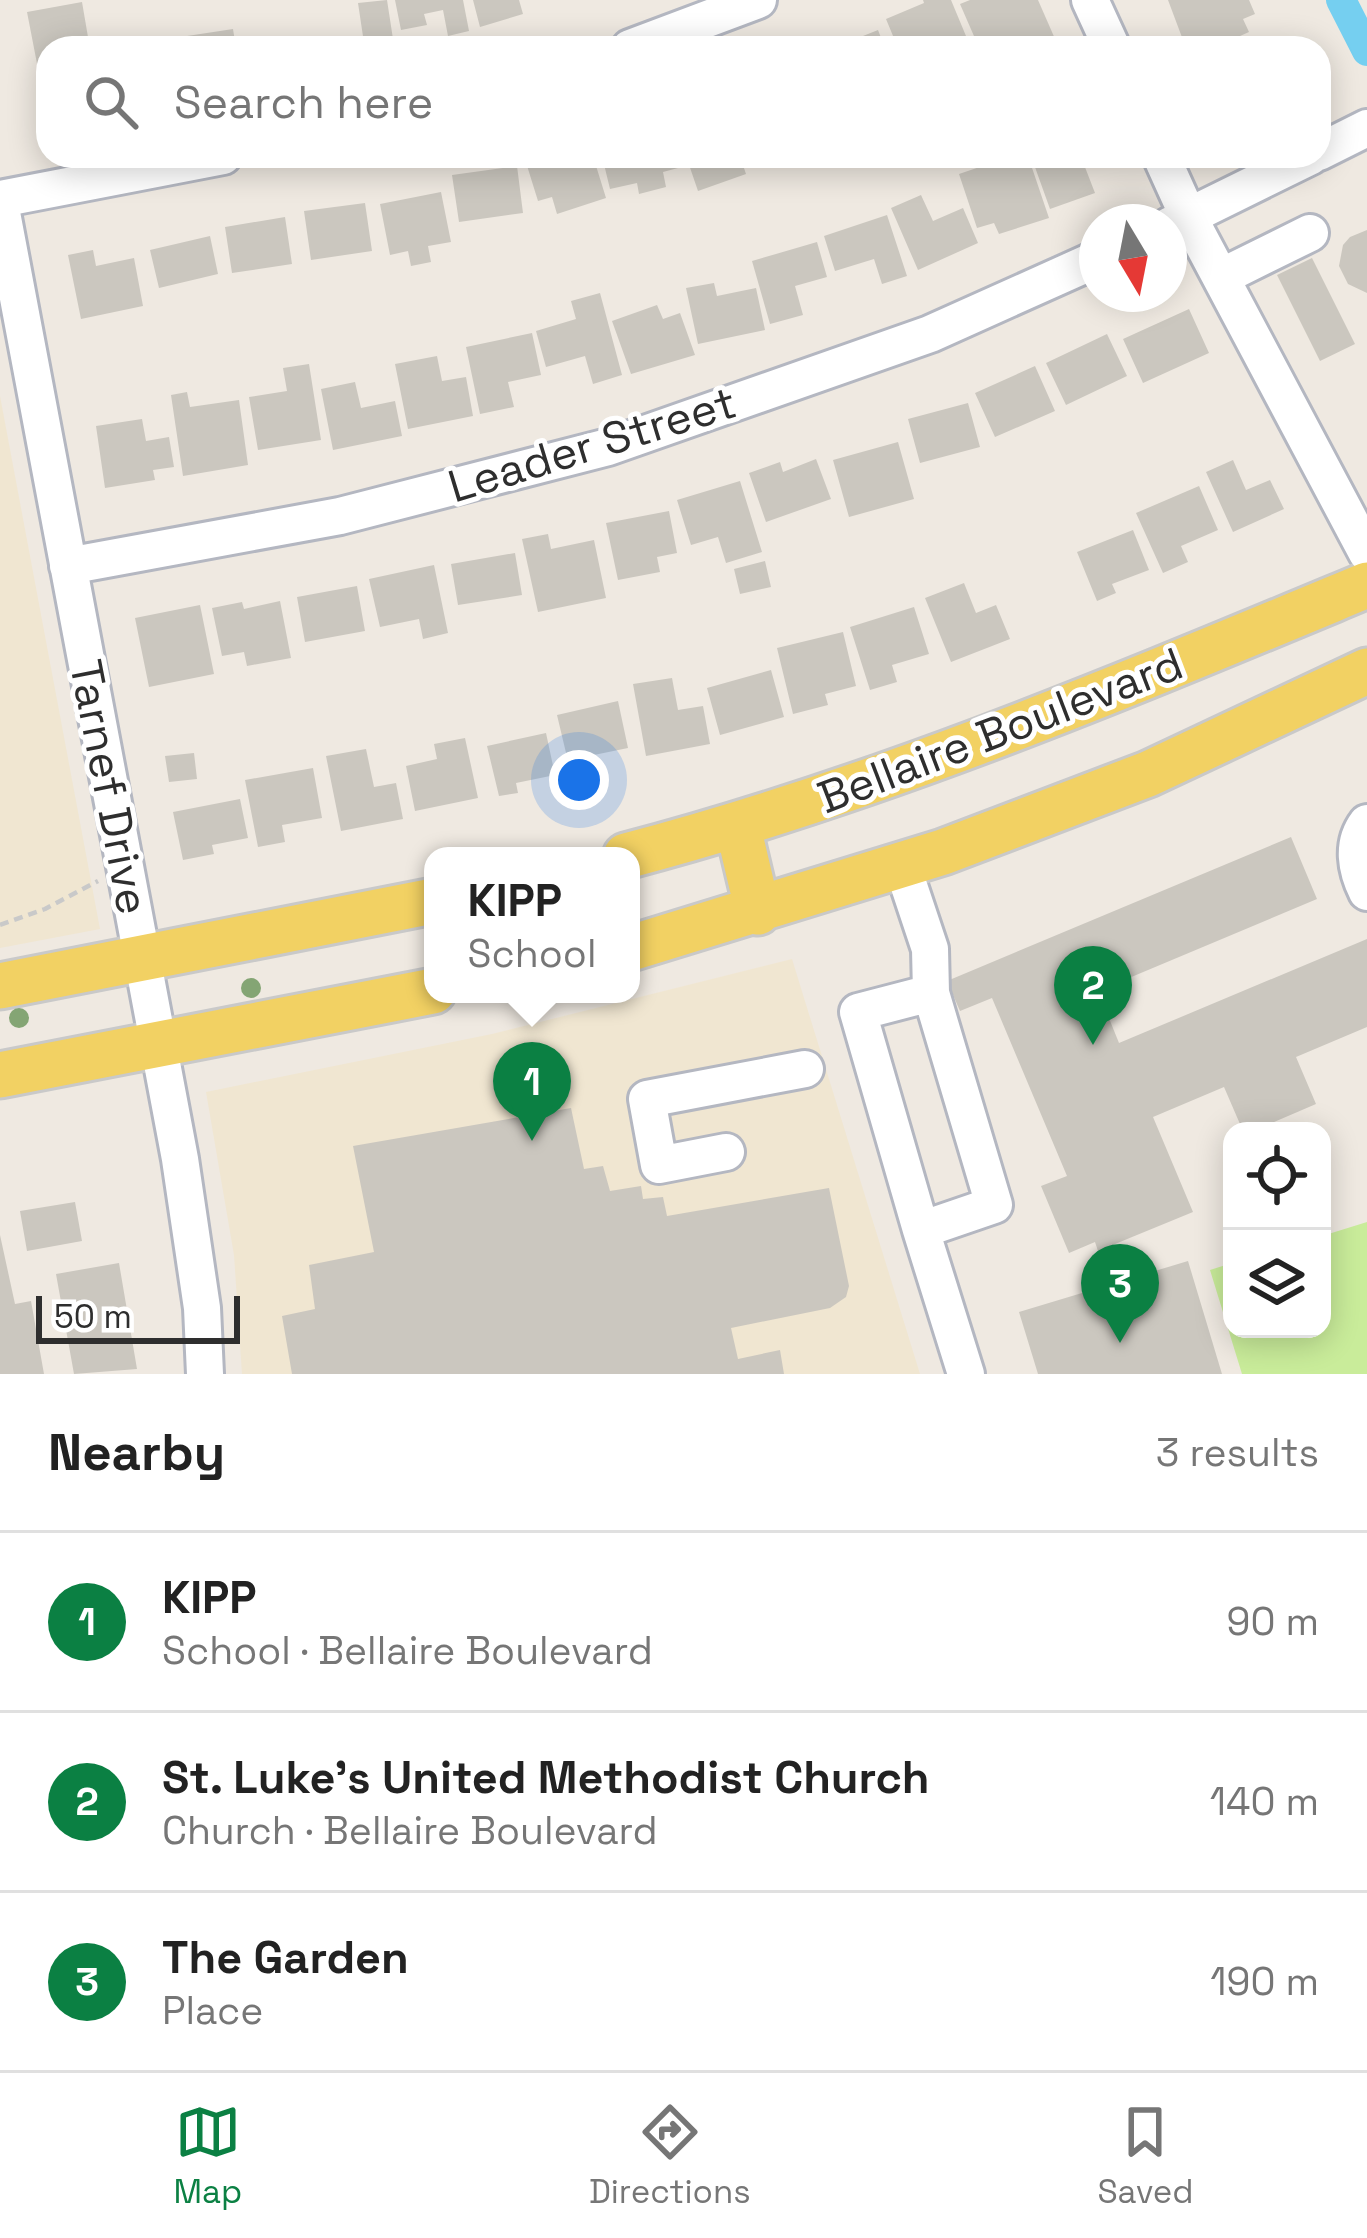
<!DOCTYPE html>
<meta charset="utf-8">
<style>
:root{--surface:#fff;--page:#f6f6f6;--text:#222;--muted:#767676;--line:#e0e0e0;--accent:#0b8043}
body{margin:0;font-family:"Space Grotesk",sans-serif;background:var(--page);color:var(--text)}
.controls{position:absolute;right:36px;bottom:36px;display:grid;overflow:hidden;border-radius:24px;box-shadow:0 6px 30px #0003}
.controls button{width:108px;height:108px;display:grid;place-items:center;padding:0;border:0;border-bottom:3px solid var(--line);background:var(--surface);color:var(--text);font:60px sans-serif}
.compass{position:absolute;left:1079px;top:204px;width:108px;height:108px;border-radius:50%;background:var(--surface);box-shadow:0 6px 30px #0003;rotate:170deg}
.scale{position:absolute;left:36px;bottom:30px;width:204px;box-sizing:border-box;padding-left:12px;border:6px solid #2e2e2e;border-top:0;font-size:33px;line-height:42px;white-space:nowrap;color:#2e2e2e;-webkit-text-stroke:9px #fff;paint-order:stroke}
.you{position:absolute;left:579px;top:780px;width:42px;height:42px;margin:-30px;border:9px solid #fff;border-radius:50%;background:#1a73e8;box-shadow:0 0 0 18px #1a73e833}
.badge{display:grid;place-items:center;width:78px;height:78px;border-radius:50%;background:var(--accent);color:#fff;font-size:39px;font-weight:700}
.pin{position:absolute;translate:-50% -99px;filter:drop-shadow(0 3px 6px #0008)}
.pin::after{content:'';position:absolute;top:63px;width:42px;height:36px;background:inherit;clip-path:polygon(0 0,100% 0,50% 100%)}
.popup{position:absolute;left:424px;top:847px;width:216px;height:156px;box-sizing:border-box;display:grid;place-content:center;border-radius:24px;background:var(--surface);filter:drop-shadow(0 3px 9px #0005);font-size:39px;white-space:nowrap;color:var(--muted)}
.popup b{font-size:45px;color:var(--text)}
.popup::after{content:'';position:absolute;left:50%;top:100%;margin-left:-24px;border:24px solid transparent;border-top-color:var(--surface)}
.list{margin:0;padding:0;list-style:none}
h2{display:flex;justify-content:space-between;align-items:center;height:156px;margin:0;padding:0 48px;font-size:51px}
h2 small{font-size:39px;font-weight:400;color:var(--muted)}
.list li{display:grid;grid-template-columns:78px 1fr auto;gap:36px;align-items:center;box-sizing:border-box;height:180px;padding:0 48px;border-top:3px solid var(--line)}
.list b{display:block;font-size:45px;white-space:nowrap}
.list p{margin:0;font-size:39px;white-space:nowrap;color:var(--muted)}
.list em{font-size:39px;font-style:normal;color:var(--muted)}
.icon{flex:none;width:66px;height:66px;fill:none;stroke:currentColor;stroke-width:2;stroke-linecap:round;stroke-linejoin:round}
.map{position:relative;flex:none;width:1367px;height:1374px;overflow:hidden}
.search{position:absolute;background:var(--surface);box-shadow:0 6px 30px #0003;left:36px;right:36px;top:36px;height:132px;display:flex;align-items:center;gap:30px;box-sizing:border-box;padding:0 42px;border-radius:36px;color:var(--muted);font-size:45px}
.sheet{height:696px;background:var(--surface)}
nav{display:flex;justify-content:space-around;align-items:center;box-sizing:border-box;height:168px;border-top:3px solid var(--line);background:var(--surface);font-size:33px;color:var(--muted)}
nav a{display:grid;justify-items:center;gap:6px}
nav .on{color:var(--accent)}
.map>svg:first-child{display:block}
.education{fill:#f0e6d1}
.pitch{fill:#c9ec9a}
.lines{fill:none;stroke-linecap:round;stroke-linejoin:round}
.canal{stroke:#75cff0;stroke-width:30}
.building{fill:#cbc7bf}
.minor-casing{stroke:#b4b7c1;stroke-width:42}
.major-casing{stroke:#c9c9c9;stroke-width:51}
.path{stroke:#c9c9c9;stroke-width:4.5;stroke-dasharray:9 6;stroke-linecap:butt}
.minor{stroke:#fff;stroke-width:36}
.major{stroke:#f2d163;stroke-width:45}
.tree{fill:#84a574}
.labels{text-anchor:middle;stroke-width:10;stroke-linejoin:round;paint-order:stroke}
.street-label{font-size:45px;fill:#2e2e2e;stroke:#fff}
</style>
<div class="map">
<svg width="1367" height="1374" viewBox="0 0 1367 1374">
<rect width="100%" height="100%" fill="#efe9e1"/>
<!-- education -->
<path class="education" d="M 0,396 L 100,929 L 0,948 Z
M 792,959 L 920,1374 L 242,1374 L 234,1255 L 206,1092 L 492,1034 Z"/>
<!-- pitch -->
<path class="pitch" d="M 1367,1222 L 1367,1374 L 1242,1374 L 1210,1270 L 1232,1263 L 1232,1329 L 1322,1329 L 1322,1236 Z"/>
<g class="lines">
<!-- canal -->
<path class="canal" d="M 1341,0 L 1367,51"/>
</g>
<!-- building -->
<path class="building" d="M 387,0 L 393,39 L 364,43 L 358,3 Z
M 395,0 L 463,0 L 469,31 L 448,36 L 443,10 L 424,14 L 427,25 L 401,30 Z
M 473,0 L 519,0 L 523,14 L 480,27 Z
M 923,0 L 951,0 L 971,48 L 898,48 L 886,19 L 924,3 Z
M 970,0 L 1038,0 L 1059,48 L 995,48 L 990,38 L 977,43 L 960,4 Z
M 1168,0 L 1249,0 L 1255,14 L 1243,19 L 1249,32 L 1213,48 L 1186,48 Z
M 82,2 L 88,37 L 77,40 L 78,48 L 48,48 L 46,110 L 27,12 Z
M 233,29 L 236,48 L 176,48 L 174,38 Z
M 878,30 L 885,48 L 833,48 Z
M 168,41 L 169,48 L 138,48 L 138,45 Z
M 524,156 L 593,156 L 606,198 L 557,214 L 552,197 L 538,201 Z
M 602,156 L 675,156 L 678,168 L 663,172 L 666,187 L 639,194 L 637,183 L 610,189 Z
M 686,156 L 757,156 L 757,157 L 742,162 L 746,174 L 698,191 Z
M 1012,156 L 1028,156 L 1049,218 L 999,234 L 994,223 L 977,228 L 959,174 Z
M 1031,156 L 1098,156 L 1083,162 L 1095,193 L 1050,209 Z
M 517,166 L 523,213 L 459,222 L 452,175 Z
M 441,192 L 451,242 L 428,246 L 431,262 L 411,266 L 408,251 L 390,255 L 380,204 Z
M 921,195 L 933,221 L 963,208 L 978,243 L 918,270 L 891,208 Z
M 365,203 L 372,251 L 311,260 L 304,211 Z
M 887,215 L 907,276 L 882,284 L 874,259 L 835,271 L 824,236 Z
M 285,217 L 292,264 L 232,273 L 225,227 Z
M 1367,230 L 1367,293 L 1348,284 L 1339,266 L 1343,245 L 1350,237 Z
M 210,236 L 218,274 L 159,288 L 150,250 Z
M 817,242 L 827,277 L 795,286 L 803,315 L 770,324 L 752,261 Z
M 93,250 L 96,266 L 134,258 L 143,306 L 81,319 L 68,255 Z
M 1312,258 L 1355,344 L 1320,361 L 1277,275 Z
M 714,283 L 717,296 L 756,288 L 765,330 L 698,344 L 686,288 Z
M 600,293 L 622,375 L 593,384 L 585,356 L 546,367 L 536,331 L 576,319 L 571,301 Z
M 657,305 L 663,319 L 680,313 L 695,355 L 631,374 L 612,321 Z
M 1189,309 L 1209,353 L 1143,383 L 1123,339 Z
M 532,333 L 541,375 L 508,382 L 514,407 L 480,414 L 466,347 Z
M 1107,334 L 1127,376 L 1066,405 L 1046,363 Z
M 437,356 L 442,381 L 466,377 L 473,416 L 408,429 L 395,364 Z
M 309,364 L 321,440 L 258,450 L 249,397 L 287,391 L 283,368 Z
M 1035,366 L 1055,411 L 995,437 L 975,393 Z
M 355,382 L 361,408 L 395,401 L 402,436 L 333,450 L 321,389 Z
M 187,392 L 190,407 L 239,400 L 248,465 L 183,476 L 171,395 Z
M 968,403 L 980,447 L 920,463 L 908,419 Z
M 142,419 L 146,441 L 169,437 L 174,467 L 153,470 L 155,480 L 105,488 L 96,426 Z
M 898,442 L 914,499 L 849,517 L 833,460 Z
M 816,459 L 831,499 L 766,522 L 749,473 L 780,462 L 783,472 Z
M 1233,460 L 1246,490 L 1270,480 L 1284,509 L 1233,532 L 1206,472 Z
M 740,481 L 762,552 L 726,563 L 718,537 L 691,545 L 677,500 Z
M 1199,486 L 1218,530 L 1181,546 L 1188,562 L 1163,573 L 1136,513 Z
M 669,511 L 677,553 L 657,557 L 660,572 L 618,580 L 606,523 Z
M 1133,530 L 1149,570 L 1112,584 L 1116,593 L 1097,601 L 1077,552 Z
M 548,534 L 551,549 L 594,540 L 606,598 L 538,612 L 522,539 Z
M 515,553 L 522,595 L 458,605 L 451,564 Z
M 765,561 L 771,587 L 740,594 L 734,569 Z
M 434,565 L 448,633 L 423,639 L 419,619 L 380,627 L 369,579 Z
M 964,583 L 976,613 L 996,605 L 1010,639 L 951,662 L 925,598 Z
M 357,586 L 365,631 L 305,642 L 297,597 Z
M 280,601 L 291,658 L 247,666 L 244,652 L 222,656 L 212,608 L 242,602 L 244,609 Z
M 200,605 L 214,674 L 149,687 L 135,618 Z
M 914,607 L 929,654 L 892,665 L 897,682 L 870,690 L 850,627 Z
M 843,632 L 856,686 L 825,694 L 828,705 L 793,714 L 777,648 Z
M 771,670 L 784,717 L 720,735 L 707,688 Z
M 672,678 L 678,710 L 703,706 L 710,744 L 646,756 L 633,684 Z
M 618,701 L 628,748 L 589,756 L 593,773 L 572,778 L 557,715 Z
M 546,733 L 555,775 L 516,783 L 518,793 L 499,796 L 487,746 Z
M 465,738 L 478,798 L 415,811 L 406,766 L 437,759 L 434,744 Z
M 366,749 L 374,787 L 396,783 L 403,819 L 341,831 L 326,756 Z
M 194,753 L 197,779 L 169,782 L 165,756 Z
M 313,768 L 322,818 L 282,825 L 285,842 L 258,847 L 245,780 Z
M 240,799 L 248,838 L 212,845 L 214,854 L 183,860 L 173,812 Z
M 1291,837 L 1317,899 L 1098,991 L 1119,1043 L 1367,939 L 1367,1027 L 1296,1057 L 1316,1104 L 1253,1131 L 1243,1131 L 1224,1087 L 1153,1117 L 1193,1212 L 1098,1251 L 1095,1242 L 1069,1253 L 1041,1186 L 1067,1176 L 992,998 L 960,1011 L 947,981 Z
M 571,1108 L 584,1169 L 603,1166 L 610,1191 L 641,1186 L 643,1199 L 663,1197 L 667,1216 L 829,1188 L 849,1286 L 846,1297 L 830,1308 L 731,1328 L 738,1359 L 780,1350 L 784,1374 L 292,1374 L 282,1316 L 315,1309 L 309,1265 L 374,1252 L 353,1146 Z
M 75,1202 L 82,1241 L 27,1251 L 20,1211 Z
M 0,1235 L 15,1304 L 31,1301 L 44,1374 L 0,1374 Z
M 1188,1261 L 1222,1374 L 1038,1374 L 1019,1312 Z
M 119,1263 L 137,1369 L 74,1374 L 56,1274 Z"/>
<g class="lines">
<!-- minor casing -->
<g class="minor-casing">
<path id="minor" d="M 1090,0 L 1112,48
M 630,48 L 758,0
M 1319,152 L 1367,128
M 1161,156 L 1189,218 L 1367,553
M 0,199 L 223,156
M 0,202 L 180,1159 L 202,1308 L 205,1374
M 1169,226 L 1311,156
M 1221,277 L 1310,233
M 68,566 L 340,516 L 608,447 L 930,334 L 1097,259
M 1367,823 C 1351,844 1356,870 1367,892
M 902,865 L 930,949 L 931,993 L 994,1205 L 921,1230 L 966,1374
M 726,1152 L 659,1165 L 647,1099 L 805,1069
M 921,1230 L 858,1012 L 931,993"/>
</g>
<!-- major casing -->
<g class="major-casing">
<path id="major" d="M 738,827 L 758,912
M 626,856 C 881,789 1124,686 1367,585
M 631,948 L 943,852 L 1148,774 L 1367,671
M 0,986 L 433,901
M 0,1075 L 433,991"/>
</g>
<!-- path -->
<path class="path" d="M 0,925 L 45,909 L 98,881"/>
<!-- minor -->
<use href="#minor" class="minor"/>
<!-- major -->
<use href="#major" class="major"/>
</g>
<!-- trees -->
<g class="tree">
<circle cx="251" cy="988" r="10"/>
<circle cx="19" cy="1018" r="10"/>
</g>
<g class="labels">
<!-- street labels -->
<g class="street-label">
<text transform="translate(592 444) rotate(-17)" y="16">Leader Street</text>
<text transform="translate(1000 730) rotate(-21)" y="16">Bellaire Boulevard</text>
<text transform="translate(110 787) rotate(79)" y="16">Tarnef Drive</text>
</g>
</g>
</svg>
<div class="controls">
<button><svg class="icon" aria-label="locate" viewBox="0 0 24 24"><circle cx="12" cy="12" r="6"/><path d="M12 2v4M12 18v4M2 12h4M18 12h4"/></svg></button>
<button><svg class="icon" aria-label="layers" viewBox="0 0 24 24"><path d="M12 4l9 5-9 5-9-5zM3 14l9 5 9-5"/></svg></button>
</div>
<svg class="compass" viewBox="-18 -18 36 36"><path d="M0-13l5 13h-10z" fill="#e53935"/><path d="M0 13l5-13h-10z" fill="#767676"/></svg>
<div class="scale">50 m</div>
<div class="you"></div>
<div class="pin badge" style="left:532px;top:1141px">1</div>
<div class="popup"><b>KIPP</b>School</div>
<div class="pin badge" style="left:1093px;top:1045px">2</div>
<div class="pin badge" style="left:1120px;top:1343px">3</div>
<div class="search"><svg class="icon" aria-label="search" viewBox="0 0 24 24"><circle cx="10" cy="10" r="6"/><path d="M15 15l6 6"/></svg>Search here</div>
</div>
<section class="sheet">
<h2>Nearby<small>3 results</small></h2>
<ul class="list">
<li><span class="badge">1</span><div><b>KIPP</b><p>School · Bellaire Boulevard</p></div><em>90 m</em></li>
<li><span class="badge">2</span><div><b>St. Luke’s United Methodist Church</b><p>Church · Bellaire Boulevard</p></div><em>140 m</em></li>
<li><span class="badge">3</span><div><b>The Garden</b><p>Place</p></div><em>190 m</em></li>
</ul>
</section>
<nav>
<a class="on"><svg class="icon" aria-label="map" viewBox="0 0 24 24"><path d="M3 6l6-2 6 2 6-2v14l-6 2-6-2-6 2zM9 4v14M15 6v14"/></svg>Map</a>
<a><svg class="icon" aria-label="directions" viewBox="0 0 24 24"><path d="M12 3l9 9-9 9-9-9zM9 14v-3h6M13 9l2 2-2 2"/></svg>Directions</a>
<a><svg class="icon" aria-label="saved" viewBox="0 0 24 24"><path d="M7 4h10v16l-5-4-5 4z"/></svg>Saved</a>
</nav>
